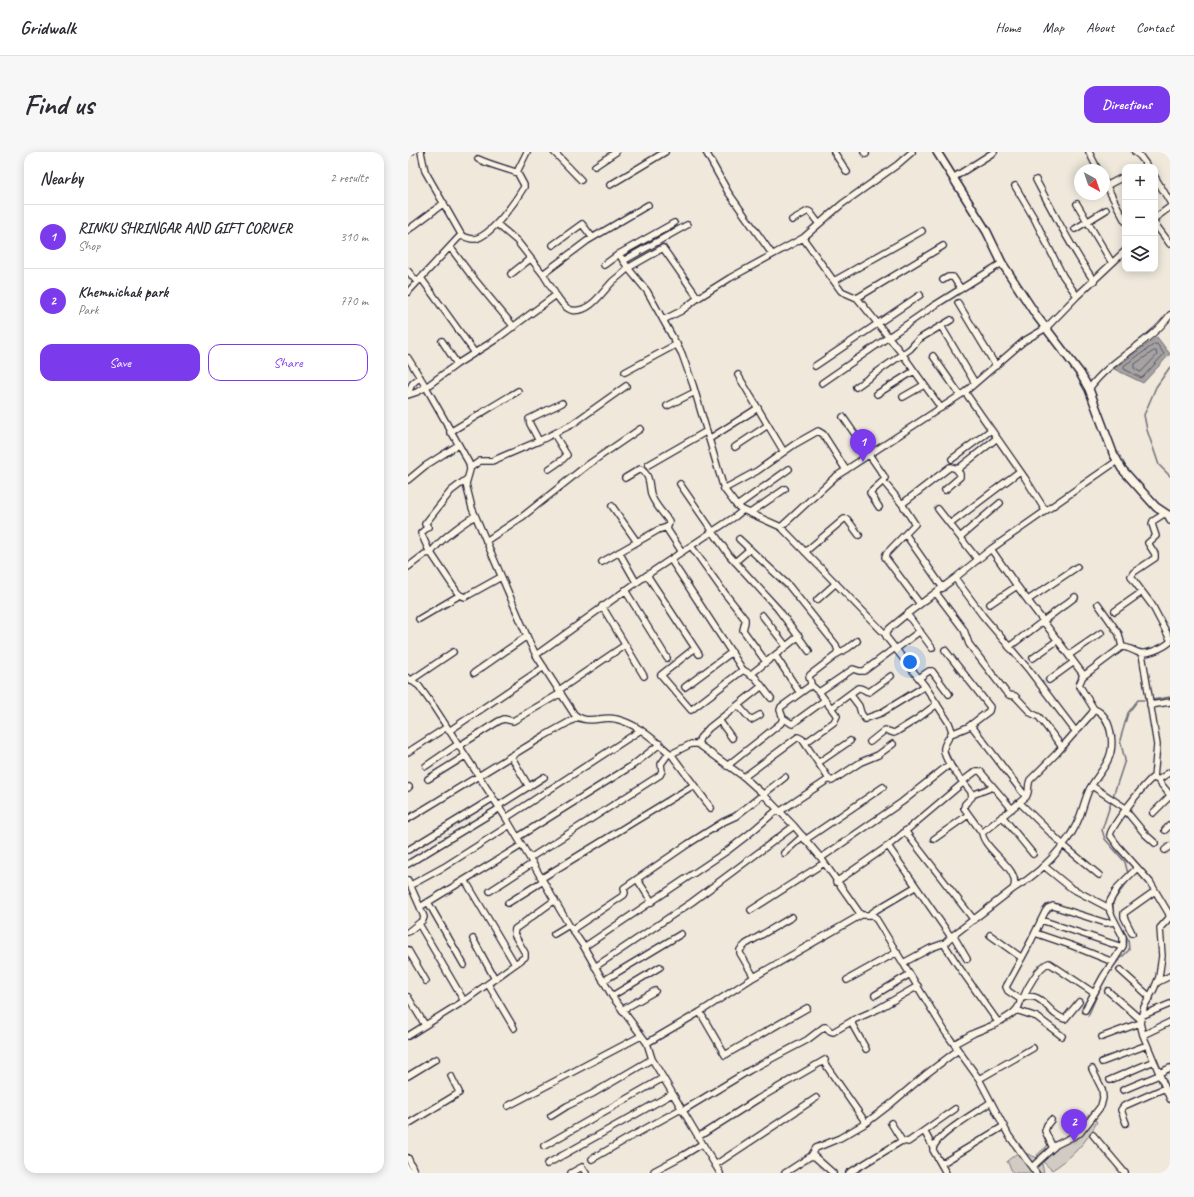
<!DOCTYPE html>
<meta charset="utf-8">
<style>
:root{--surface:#fff;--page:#f7f7f7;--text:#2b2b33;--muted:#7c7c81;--line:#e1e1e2;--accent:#7c3aed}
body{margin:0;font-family:Caveat,sans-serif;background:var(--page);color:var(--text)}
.controls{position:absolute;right:12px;top:12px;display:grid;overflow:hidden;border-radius:8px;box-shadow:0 2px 10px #0003}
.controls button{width:36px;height:36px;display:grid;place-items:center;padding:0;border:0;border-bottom:1px solid var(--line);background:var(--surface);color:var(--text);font:20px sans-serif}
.compass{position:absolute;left:666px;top:12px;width:36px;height:36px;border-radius:50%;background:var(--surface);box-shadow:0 2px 10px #0003;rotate:140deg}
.you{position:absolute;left:502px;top:510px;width:14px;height:14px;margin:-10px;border:3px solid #fff;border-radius:50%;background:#1a73e8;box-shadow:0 0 0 6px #1a73e833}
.badge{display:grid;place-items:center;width:26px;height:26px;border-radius:50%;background:var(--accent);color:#fff;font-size:13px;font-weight:700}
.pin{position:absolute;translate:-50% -33px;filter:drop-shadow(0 1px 2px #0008)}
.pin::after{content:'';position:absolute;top:21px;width:14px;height:12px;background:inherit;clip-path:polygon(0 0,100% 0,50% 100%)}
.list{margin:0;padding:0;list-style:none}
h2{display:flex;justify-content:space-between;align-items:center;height:52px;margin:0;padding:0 16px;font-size:17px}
h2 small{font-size:13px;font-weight:400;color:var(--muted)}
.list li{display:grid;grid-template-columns:26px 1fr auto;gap:12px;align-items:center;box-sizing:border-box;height:64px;padding:0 16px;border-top:1px solid var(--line)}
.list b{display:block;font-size:15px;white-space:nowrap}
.list p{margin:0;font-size:13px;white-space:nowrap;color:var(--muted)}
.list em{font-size:13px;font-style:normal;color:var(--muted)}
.actions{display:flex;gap:8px;padding:12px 16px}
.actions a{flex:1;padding:9px 0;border:1px solid var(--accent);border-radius:12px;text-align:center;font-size:14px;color:var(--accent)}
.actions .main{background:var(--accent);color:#fff}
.icon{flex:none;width:22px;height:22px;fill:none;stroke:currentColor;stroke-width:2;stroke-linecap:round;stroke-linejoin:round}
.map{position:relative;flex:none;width:762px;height:1021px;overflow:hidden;border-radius:12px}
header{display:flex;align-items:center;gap:24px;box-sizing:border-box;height:56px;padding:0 20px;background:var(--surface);border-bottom:1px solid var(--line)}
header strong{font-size:19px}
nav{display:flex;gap:22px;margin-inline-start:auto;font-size:14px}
.intro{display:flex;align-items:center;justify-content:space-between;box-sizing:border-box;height:96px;padding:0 24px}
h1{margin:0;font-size:28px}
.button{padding:10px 18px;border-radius:12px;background:var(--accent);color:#fff;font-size:14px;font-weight:700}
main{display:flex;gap:24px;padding:0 24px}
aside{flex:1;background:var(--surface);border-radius:12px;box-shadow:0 2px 10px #0003}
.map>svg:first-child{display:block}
.green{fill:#d1cbc3;stroke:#7a767f}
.water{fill:#a6a2a2;stroke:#716f79}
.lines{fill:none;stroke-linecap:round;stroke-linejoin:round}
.shore{stroke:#575564;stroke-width:1}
.stream{stroke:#716f79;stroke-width:1.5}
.minor-casing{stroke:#22223b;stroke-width:8}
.major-casing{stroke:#22223b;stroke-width:10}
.minor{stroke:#fcf5e5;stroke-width:5.5}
.major{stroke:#fcf5e5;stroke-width:7}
</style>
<header>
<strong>Gridwalk</strong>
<nav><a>Home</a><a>Map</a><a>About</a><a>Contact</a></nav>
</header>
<div class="intro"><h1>Find us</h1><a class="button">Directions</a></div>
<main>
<aside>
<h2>Nearby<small>2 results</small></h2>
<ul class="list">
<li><span class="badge">1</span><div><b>RINKU SHRINGAR AND GIFT CORNER</b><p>Shop</p></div><em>310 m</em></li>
<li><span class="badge">2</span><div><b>Khemnichak park</b><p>Park</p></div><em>770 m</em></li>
</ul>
<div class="actions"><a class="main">Save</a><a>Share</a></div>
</aside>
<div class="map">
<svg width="762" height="1021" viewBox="0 0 762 1021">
<rect width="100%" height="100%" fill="#efe8db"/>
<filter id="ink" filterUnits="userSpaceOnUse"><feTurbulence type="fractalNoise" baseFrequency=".025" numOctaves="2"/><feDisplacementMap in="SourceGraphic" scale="8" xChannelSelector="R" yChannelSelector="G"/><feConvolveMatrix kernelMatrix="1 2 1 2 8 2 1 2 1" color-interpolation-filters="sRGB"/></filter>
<g filter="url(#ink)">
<!-- green -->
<path class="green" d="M 681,962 L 689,970 C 678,991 663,1006 644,1018 L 633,1008 L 636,1021 L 605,1021 L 599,1009 L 612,999 L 632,1007 L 629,1003 L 640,993 L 645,995 L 668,981 L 672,977 L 669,975 L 669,972 Z"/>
<!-- water -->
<path class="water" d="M 749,185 L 762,202 L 735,231 L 706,217 Z"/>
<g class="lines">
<!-- shore -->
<path class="shore" d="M 747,192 L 749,192 L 756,202 L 735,225 L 733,226 L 716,217 L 716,214 Z
M 746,199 L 748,199 L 749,203 L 734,219 L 732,220 L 726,216 L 726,213 Z"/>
<!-- stream -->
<path class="stream" d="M 762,215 L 748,235 L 736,263 L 739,278 L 751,313 L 762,324
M 744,548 L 762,545
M 720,722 L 717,710 L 697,687 L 694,678 L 717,608 L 712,588 L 720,561 L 730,548 L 740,548
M 705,761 L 705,749 L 721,728
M 705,814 L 721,798 L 720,787 L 712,773
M 680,864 L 694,832"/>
<!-- minor casing -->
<g class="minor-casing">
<path id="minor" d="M 13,0 L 17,19 L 54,84
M 146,0 L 173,28
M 298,0 L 320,40 L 364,102
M 426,0 L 439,20
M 456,0 L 458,2
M 504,0 L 489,13 L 434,52 L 395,86 L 433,139 L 449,146 L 454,152 L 495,203 L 533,256
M 681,0 L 690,18
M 727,0 L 732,4 L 740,15
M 0,1 L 3,0
M 70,7 C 83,13 96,16 110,21
M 187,14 L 208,0
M 747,25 L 762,50
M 545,26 L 586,0
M 628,28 C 646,62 664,97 686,129
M 696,29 L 717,69
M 202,33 L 257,0
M 607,34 L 626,66 L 655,124 L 669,144
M 698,34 L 717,24
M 669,52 L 704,111
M 747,66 L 762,55
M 384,68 L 400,59 L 402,60 L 411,72
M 89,72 L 109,89 L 135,122 L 148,143
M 747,72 L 762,92
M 667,77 L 698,58
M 0,78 L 36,51
M 145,93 L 174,72 L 184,85
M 42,95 L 63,123 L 106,175
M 211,102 L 220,116 L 255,96 L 290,146 L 322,126 L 395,86
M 215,109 L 279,73
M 196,113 L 211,102 L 266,71
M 0,119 L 9,130
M 103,122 L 122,107
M 135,122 L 179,89 L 240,53
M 13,126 L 67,201
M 535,128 L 540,125 L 545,125 L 553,137
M 426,129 L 514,79
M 0,140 L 51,85 C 57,83 61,88 67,87 C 84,83 107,50 116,35 L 116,33 L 109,20 L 119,0
M 449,146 L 535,94
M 550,151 L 588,214
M 255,168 L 273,159 L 290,146
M 533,174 L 567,231
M 34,189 L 49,212
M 525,204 L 552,243
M 0,206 L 18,235 L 61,311 L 62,318 L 58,332 L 64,356 L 122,491 L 128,503 L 166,562 C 179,574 194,563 208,567 C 225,571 238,581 251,592 C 255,595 258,599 263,602 L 283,592 L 290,592 L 336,625 L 355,642 L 386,674 L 413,706 L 453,763 L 464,763 L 467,765 L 538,881 L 571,927 L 601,984 L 628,1021
M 407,214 L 512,143
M 217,220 L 269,192
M 330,223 L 376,300
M 414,231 L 524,155 L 594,111
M 448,235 L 502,197 L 511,187 L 543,168
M 681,237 C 703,206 740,193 762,163
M 557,240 L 617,326 L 637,358
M 0,241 L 4,232 L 12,225
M 469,242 L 506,219
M 0,243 L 9,240 L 18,235 L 49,212 L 87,188 L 148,143 C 152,148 156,156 163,158 C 182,162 194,140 205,129 C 210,125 215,121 220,116 L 239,139 L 274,202 L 285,233 L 316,337 L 329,354 L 335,358 L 328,364 L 239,423 L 128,503
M 495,245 L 516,233
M 259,254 L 287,240
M 435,265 L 476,324 L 477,326 L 475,329 L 462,341 L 471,355
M 42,280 L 110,239
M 301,287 L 350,256
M 131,289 L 122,272 L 121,267 L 154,251
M 327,295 L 360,273
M 544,307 L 583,278
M 240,313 L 299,279
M 62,316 L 72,309 L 84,309 L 131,289 L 163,273 L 218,234
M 141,317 L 154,308 L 159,303 L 146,282
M 217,326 L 232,317 C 244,323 240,336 244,345 C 248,354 255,361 261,369 L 261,371 L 259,377 L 274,400
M 0,328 L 17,314 L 50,293
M 475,329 L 494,352 L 507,372 L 478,402 L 477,405 L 512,452
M 272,332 L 321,403 L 370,457 L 401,499
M 316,337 L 349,319 L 387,292 L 410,279 L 415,282 L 438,318
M 537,338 L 552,325 L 552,322 L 548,317
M 494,352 L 542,315 L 550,317 L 589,286
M 204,354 L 229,390
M 329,354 L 381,317
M 530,357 L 570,408
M 335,358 L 373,375 L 427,325 L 557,240 L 616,189 L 638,176 L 669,144 L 717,99
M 342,361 L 377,337
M 756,362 L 745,369 L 744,372 L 748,384 L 740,391 L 747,402 L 747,406 L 726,420 L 723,424 L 726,429 L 744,453 L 762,487
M 760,363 L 762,369
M 542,372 L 612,319
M 373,375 L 477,482
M 498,383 L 535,436
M 552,385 L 592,351
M 78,389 L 114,365 L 178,314 L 232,277
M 283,394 L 315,439 L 337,467 L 337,470 L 335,478 L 358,510
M 211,400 L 228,430
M 397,400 L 436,367 L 439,367 L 451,383
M 22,401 L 13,381 L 20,375 L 17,372 L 43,339 L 59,327
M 23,401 C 30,389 55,371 67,364
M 263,408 L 335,518
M 194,410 L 250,378 L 259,375
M 327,410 L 342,397
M 0,415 L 17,402 L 23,401 L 49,440 L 52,443 L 57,445 L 93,425
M 239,423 L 291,502
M 547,426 L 575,464 L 621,518 L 668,580
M 217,438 L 259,506
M 528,441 L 556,478 L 561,492 L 597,539 L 601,543 L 607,544 L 623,561 L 631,565 L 654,595
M 409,448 L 428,431
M 620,448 L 669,415
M 582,452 L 609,434
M 690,452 L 711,482 L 714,495
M 194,454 L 236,524
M 707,459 L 734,440
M 499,462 L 524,496
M 354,463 L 378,494
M 11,467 L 52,443
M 601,495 L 667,445
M 287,496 L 253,523 L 283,558 L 335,518 L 347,525 L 363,546
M 488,497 L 512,479
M 537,498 L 582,555 L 581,559 L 560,575 L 543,582
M 429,502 L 440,496 L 449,489
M 734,502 L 749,593 L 746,626
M 367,503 L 392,541
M 661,503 L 693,481
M 625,506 L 650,488
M 66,521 L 119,484
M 342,523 L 391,484
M 674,525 L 714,495 C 720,495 724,498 729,500 C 738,504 755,496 762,490
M 0,526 L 11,534 L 26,555 L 98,666 L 161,773 L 176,795 L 204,844 L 239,891
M 511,526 L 521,519 L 524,519 L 541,542
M 641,528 L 666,510
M 2,529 L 45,500
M 277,535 L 324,500
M 151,538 L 217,493
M 411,540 L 445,517 L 451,519 L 456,519 L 487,496
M 442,542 L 451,554 L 453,561 L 457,567 L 459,566 L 473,561 L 517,534
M 330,553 L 343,568 L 352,563
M 742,553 L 762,550
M 423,556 L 450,536 C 455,535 457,540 461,540 L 483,524
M 375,566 L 384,572 L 417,548
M 311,568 L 324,586
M 563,573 L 618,645
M 41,579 L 136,515
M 462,590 L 477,578 L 486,581 L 488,580 L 509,567 L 529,552
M 397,591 L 426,570 L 429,564 L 411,540 L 403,533
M 290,592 L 292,586 L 301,576 L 354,534
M 51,594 L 91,569 L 96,567 L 105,569 L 153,541
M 0,600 L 39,575
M 263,602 L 303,656
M 103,604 L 121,635
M 410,611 L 442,589
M 18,614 L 50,592
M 319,614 L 373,571 L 375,566 L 372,558 L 373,555 L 402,534 L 403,531 L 401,525 L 402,523 L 427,504 L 430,499 L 428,493 L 381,434 L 331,387
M 336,625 L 390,585 L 394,587 L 421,627 L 424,629 L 453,610 L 470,603 L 485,592
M 20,627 L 57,604
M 750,628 L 762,620
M 555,629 L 568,619 L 572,619 L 604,657
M 684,634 L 719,657
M 0,636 L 1,635
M 564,643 L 585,635
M 762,643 L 749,627 L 744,626 C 735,634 704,673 702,683 L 710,694 L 742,730 L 761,762 L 761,766 L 752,776 L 754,804 L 751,825 L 746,837 L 736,855 L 732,871 L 735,883 L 762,947
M 612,651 L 655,693 L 691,723
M 90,654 L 136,625
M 718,659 L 737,682 L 747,691
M 371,660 L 421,627
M 745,661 L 762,644
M 594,664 L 625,702
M 98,666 L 233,578
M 0,667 L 136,584 L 170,565
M 757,678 L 762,673
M 497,679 L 566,768
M 574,681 L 556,656 L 557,652 L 564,645 L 563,640 C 556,630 534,608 536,596 C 537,590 542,585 544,579 L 541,571 L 517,534 L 479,486 L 477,482 L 482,476 L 499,462 L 547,426 L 583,397 L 709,309
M 110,685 L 225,613 L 252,592
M 526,687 L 560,663
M 397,688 L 475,635
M 480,694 L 543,785
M 0,698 L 85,646
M 757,698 L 762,694
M 376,701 L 395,684
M 122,706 L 252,623 L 254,619 L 253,612 L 261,601
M 413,706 L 494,650 L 542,612
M 0,712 L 92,656
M 636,714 L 663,736 L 701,756
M 134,726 L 286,633
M 0,728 L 12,755
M 57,728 L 107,812
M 428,730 L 480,694 L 556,630
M 3,733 L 36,715 L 102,673
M 605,737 C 624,726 641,711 655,693 C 662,685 668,674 672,664 C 675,656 677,647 681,638 C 686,628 694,620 699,610 C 708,594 704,564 686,557
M 82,739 L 125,711
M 20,750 L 56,813
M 244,750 L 229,727 L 280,692 L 315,670 L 328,664 L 377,625
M 100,751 L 135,729
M 343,758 L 416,711
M 461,763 L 468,758 L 507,735
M 633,768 L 714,795
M 11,772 L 56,849
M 165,777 L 216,743 L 217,741 L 216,736 L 229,727
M 0,780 L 15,768 L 16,765 L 12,755 L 114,693
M 627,781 L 665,794 L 705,810
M 724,781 L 716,765 L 716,761 L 747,739
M 146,782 L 161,773
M 545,783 L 559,807
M 582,783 L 614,806
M 65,787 L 87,827
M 176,795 L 319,699 L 341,682 L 369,658
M 0,798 L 18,829
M 495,811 L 523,796 L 537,791
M 187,815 L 284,750 L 386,674
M 712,818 L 742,845
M 346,825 L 332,801 L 332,798 L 338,792 L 384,765
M 439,828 L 489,800
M 195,829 L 273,782
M 750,830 L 762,824
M 80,832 L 106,876
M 700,839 L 732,867
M 467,843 L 502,822
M 204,844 L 252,815
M 0,845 L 17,873
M 614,846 C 636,838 639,863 657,867 L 671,850
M 615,846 C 619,836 631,814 641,811 L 686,841
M 214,858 L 247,839
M 608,858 L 629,865 L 654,884
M 677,858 L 695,825 L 715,794 L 715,785 L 702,760 L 701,752 L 702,749 L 710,735 L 729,716
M 292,860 L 317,903 L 399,856
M 733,864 L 762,852
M 589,871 C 598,866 614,858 612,847 L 600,839 L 598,835 L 623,789 L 637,760 L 640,756 L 645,754 L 698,771 L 707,770
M 735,883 L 762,870
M 0,884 L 56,849 L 117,805 L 117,801 L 106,782 L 107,777 L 147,748
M 694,885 L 732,871
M 546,892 L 566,881 L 588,872 L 590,870 L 551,815 L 538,795 L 537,791 L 543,785 L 605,737 C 615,718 577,700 574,681 L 618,645 C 622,640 619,634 622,628 L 648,602 L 684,561 L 686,557 L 671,533 L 675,524 L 674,521 L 609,434 L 583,397
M 458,897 L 444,872 L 445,868 L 470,857 L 510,834
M 415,909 L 458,971
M 694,910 L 739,893
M 751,921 L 762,916
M 0,924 L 28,907
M 571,927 L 625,896
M 702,928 L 746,909
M 715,938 L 751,923
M 100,954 L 233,884
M 274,959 L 342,918 L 399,888 L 416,875 L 418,875 L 422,879 L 425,880 L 444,869
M 143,964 L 159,954 L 184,942 L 244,907
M 643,968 L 639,973 L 637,979 L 645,996
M 483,971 L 494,989
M 718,971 L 713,958 L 716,954 L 757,936
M 0,972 L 51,941 L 51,940 L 43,924
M 516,979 L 525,995
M 685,983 L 717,1021
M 290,985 L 350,947 L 417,908
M 136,994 L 255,926
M 403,1004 L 408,996 L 432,986 L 458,971 L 484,951 L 517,923 L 550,898
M 0,1006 L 7,1021
M 184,1007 L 224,984 L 273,957
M 139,1012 L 264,942
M 533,1012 L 596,974
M 307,1013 L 408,946
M 624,1015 L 648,993 L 672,981 L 693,954 L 695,946 L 694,937 L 684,917
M 163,1021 L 174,1015 L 178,1021
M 246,1021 L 246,1019 L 276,1003 L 294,992
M 312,1021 L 244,907 L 239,891 L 292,860 L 346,825 L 453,763
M 377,1021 L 403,1004 L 407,1005 L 425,1021
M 441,1021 L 492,990 L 494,989 L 500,990 L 547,957
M 538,1021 L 525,998 C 525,984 571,959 583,950"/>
</g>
<!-- major casing -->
<g class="major-casing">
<path id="major" d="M 529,0 L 579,80 L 594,111 L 628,163 L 672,221 L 681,237 L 705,301 L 714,317 L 748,355 L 760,363 L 762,363"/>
</g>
<!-- minor -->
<use href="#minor" class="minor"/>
<!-- major -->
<use href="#major" class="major"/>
</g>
</g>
</svg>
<div class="controls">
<button>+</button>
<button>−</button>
<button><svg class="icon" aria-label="layers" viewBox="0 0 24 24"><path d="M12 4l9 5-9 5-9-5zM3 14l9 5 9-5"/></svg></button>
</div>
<svg class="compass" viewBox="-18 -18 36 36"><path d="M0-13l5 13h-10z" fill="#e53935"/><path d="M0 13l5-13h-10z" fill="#7c7c81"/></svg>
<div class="you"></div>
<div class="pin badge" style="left:455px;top:310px">1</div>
<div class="pin badge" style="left:666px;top:990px">2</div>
</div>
</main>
